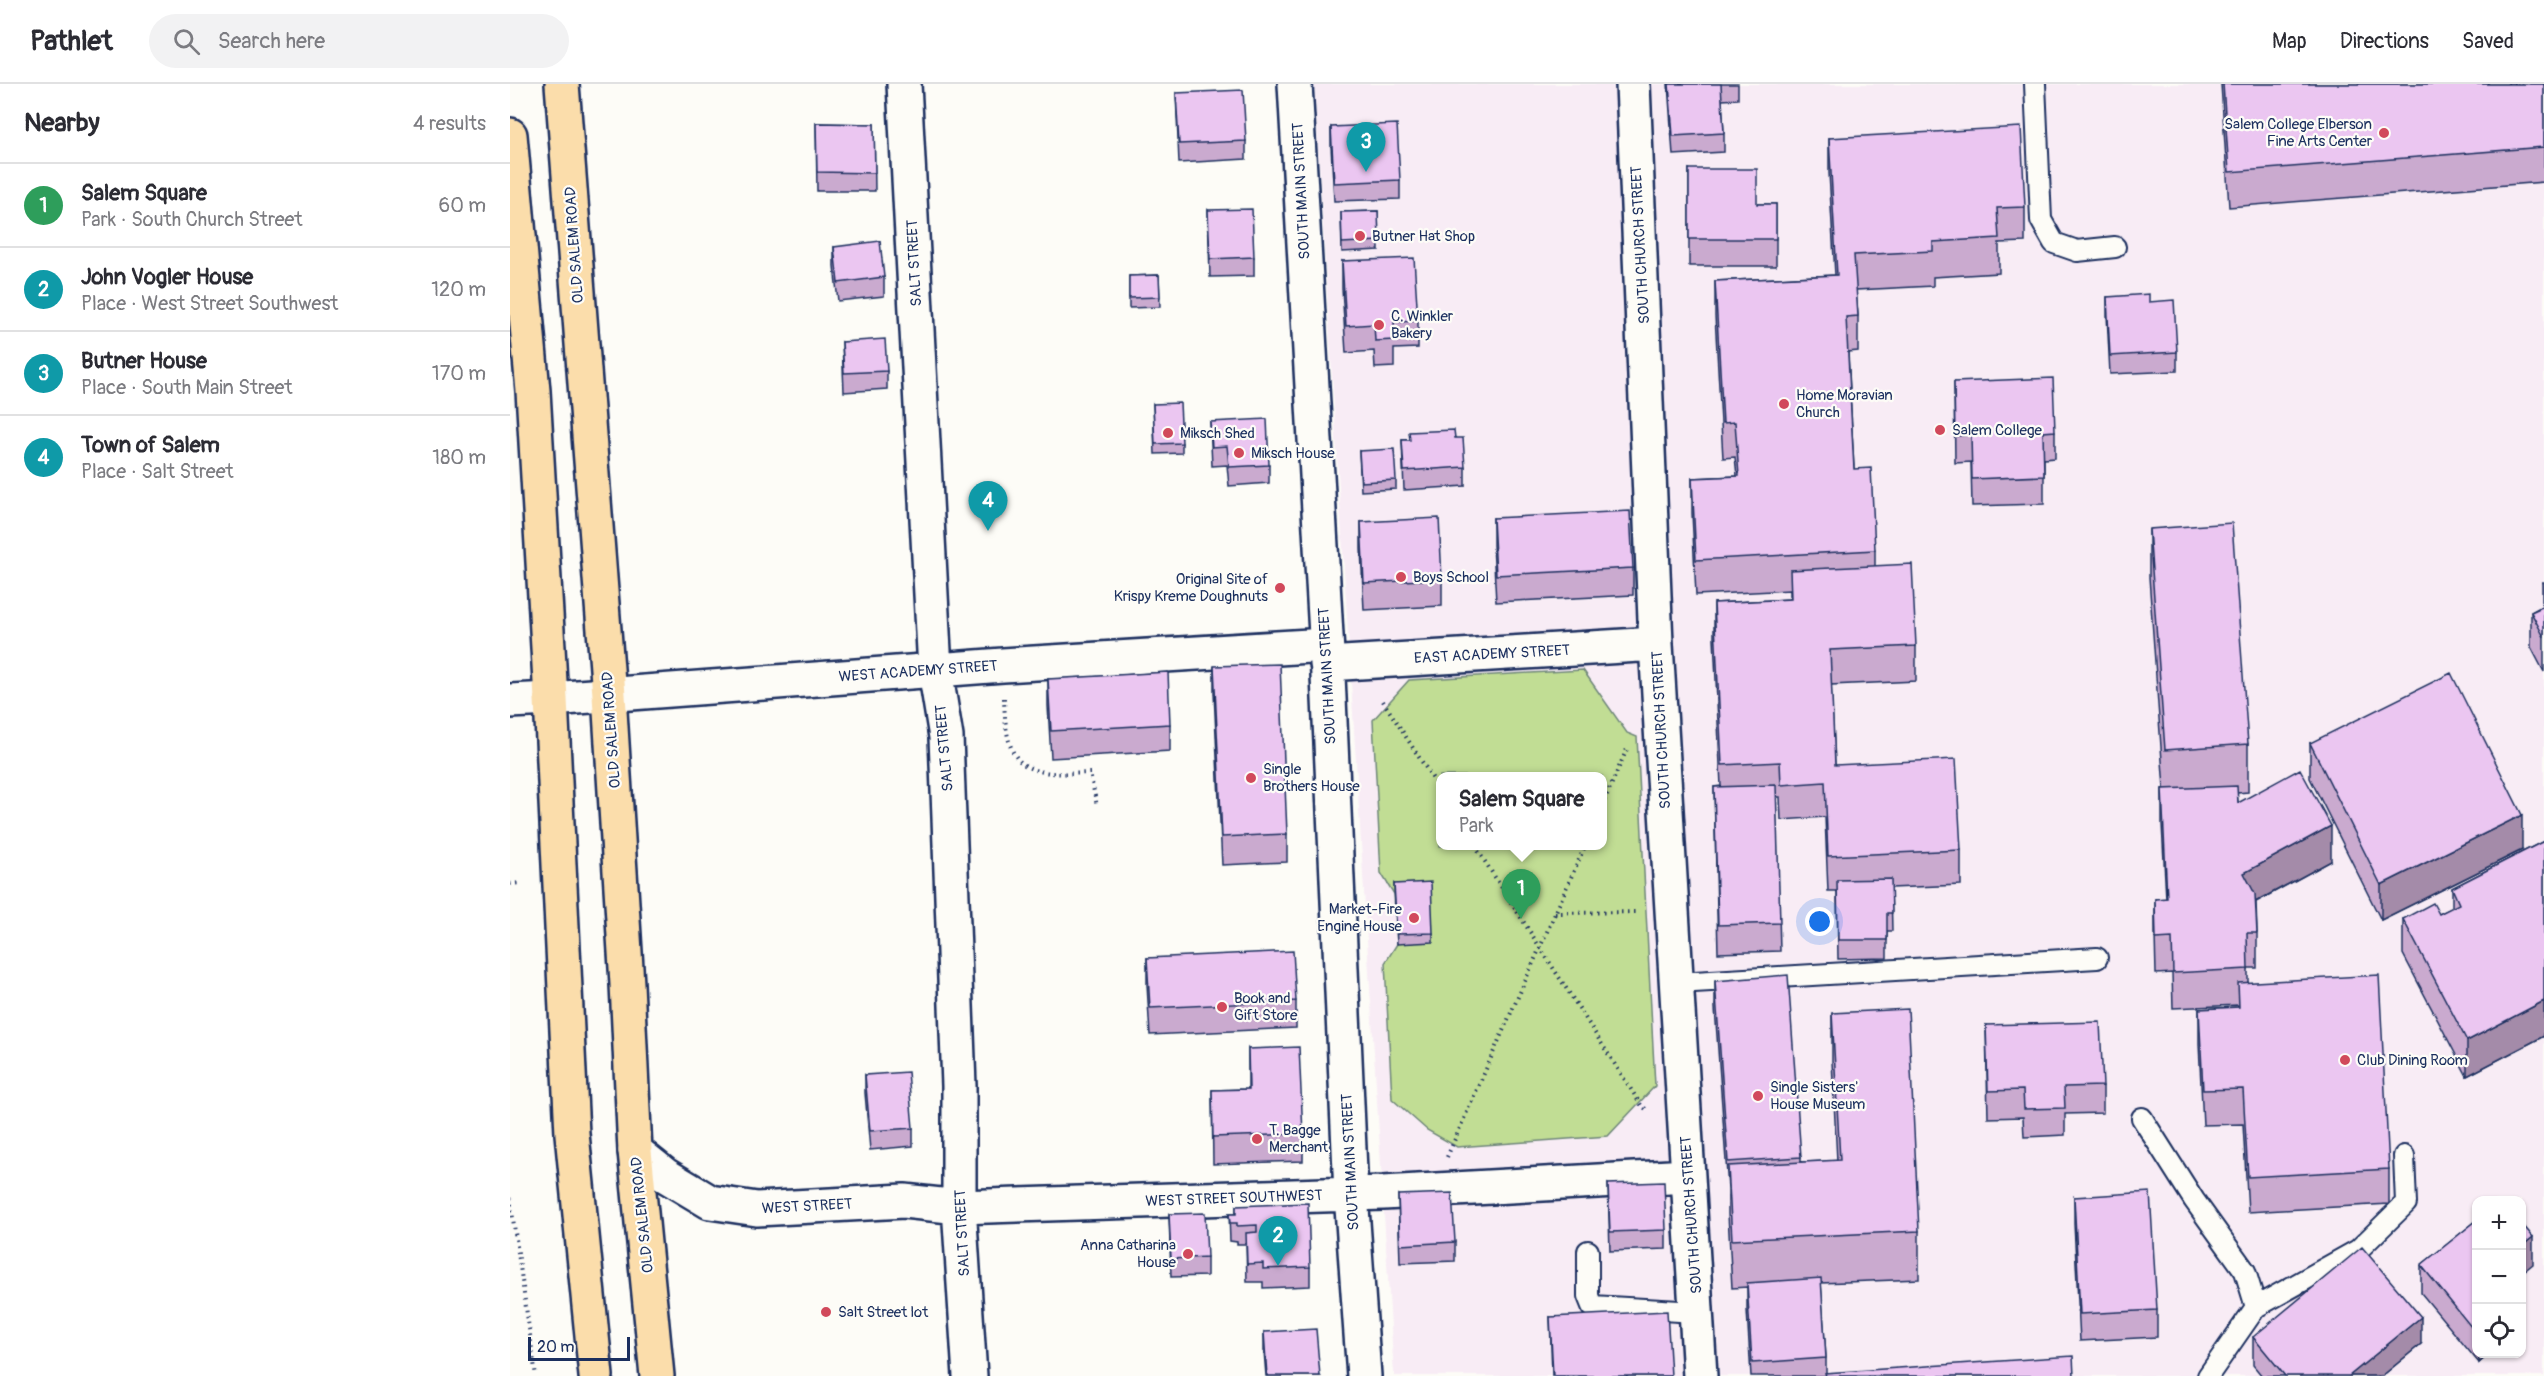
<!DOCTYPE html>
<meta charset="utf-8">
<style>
:root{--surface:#fff;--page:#f2f2f3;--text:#2b2b33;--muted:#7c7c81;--line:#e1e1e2;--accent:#d1495b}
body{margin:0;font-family:Pangolin,sans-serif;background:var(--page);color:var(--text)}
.controls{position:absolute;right:18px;bottom:18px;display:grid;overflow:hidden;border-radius:12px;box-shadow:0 2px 4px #0004}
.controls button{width:54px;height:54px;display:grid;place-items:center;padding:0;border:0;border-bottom:2px solid var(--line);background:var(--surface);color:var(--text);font:30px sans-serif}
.scale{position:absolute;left:18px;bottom:15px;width:102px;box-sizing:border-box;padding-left:6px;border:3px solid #1b2f5e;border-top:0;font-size:16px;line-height:21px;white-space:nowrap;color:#1b2f5e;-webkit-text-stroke:4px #fdfcf7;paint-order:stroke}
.you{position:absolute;left:1310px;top:838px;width:21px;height:21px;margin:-15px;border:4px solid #fff;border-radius:50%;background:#1a73e8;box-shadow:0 0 0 9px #1a73e833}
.badge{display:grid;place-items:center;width:39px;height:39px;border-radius:50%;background:var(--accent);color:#fff;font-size:20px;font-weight:700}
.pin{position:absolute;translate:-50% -50px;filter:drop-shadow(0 2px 3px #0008)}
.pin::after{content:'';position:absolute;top:32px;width:21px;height:18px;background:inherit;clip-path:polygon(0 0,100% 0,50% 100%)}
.popup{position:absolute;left:926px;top:688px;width:171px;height:78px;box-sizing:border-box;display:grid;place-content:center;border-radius:12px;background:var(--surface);filter:drop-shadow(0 2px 4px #0005);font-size:20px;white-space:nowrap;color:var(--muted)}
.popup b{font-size:22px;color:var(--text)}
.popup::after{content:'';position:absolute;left:50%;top:100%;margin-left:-12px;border:12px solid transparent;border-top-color:var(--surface)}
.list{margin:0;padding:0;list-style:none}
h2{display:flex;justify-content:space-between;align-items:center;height:78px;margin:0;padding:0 24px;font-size:26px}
h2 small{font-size:20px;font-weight:400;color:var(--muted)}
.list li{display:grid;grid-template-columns:39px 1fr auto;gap:18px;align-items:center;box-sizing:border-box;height:84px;padding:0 24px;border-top:2px solid var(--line)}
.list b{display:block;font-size:22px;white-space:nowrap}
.list p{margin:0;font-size:20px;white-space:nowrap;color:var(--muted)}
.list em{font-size:20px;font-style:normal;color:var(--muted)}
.icon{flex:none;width:33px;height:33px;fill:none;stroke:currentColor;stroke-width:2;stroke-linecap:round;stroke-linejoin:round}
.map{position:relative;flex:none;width:2034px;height:1292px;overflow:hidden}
header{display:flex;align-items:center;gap:36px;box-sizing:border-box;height:84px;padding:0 30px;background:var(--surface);border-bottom:2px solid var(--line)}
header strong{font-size:28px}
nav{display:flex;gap:33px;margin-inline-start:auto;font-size:21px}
.search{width:420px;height:54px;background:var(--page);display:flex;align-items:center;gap:15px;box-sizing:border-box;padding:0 21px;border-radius:33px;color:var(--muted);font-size:22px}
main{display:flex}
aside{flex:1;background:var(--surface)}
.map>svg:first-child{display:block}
.built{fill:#f8ecf5;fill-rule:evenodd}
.green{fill:#c1dd94;stroke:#6e8679;stroke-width:1.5;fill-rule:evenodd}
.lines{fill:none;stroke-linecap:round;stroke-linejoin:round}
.lane-casing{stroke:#1b2f5e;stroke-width:24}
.street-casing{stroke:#1b2f5e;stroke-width:38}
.secondary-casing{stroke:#1b2f5e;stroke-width:38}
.primary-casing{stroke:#1b2f5e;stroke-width:38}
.path{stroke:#1b2f5e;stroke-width:4;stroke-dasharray:1.5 4.5;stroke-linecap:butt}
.lane{stroke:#fdfcf7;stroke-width:20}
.street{stroke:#fdfcf7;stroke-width:33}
.secondary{stroke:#fdfcf7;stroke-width:33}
.primary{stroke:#fbddab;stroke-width:33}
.wall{fill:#caaacf;stroke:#1b2f5e;stroke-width:1.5}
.shaded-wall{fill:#a48ba9;stroke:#1b2f5e;stroke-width:1.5}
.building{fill:#ebc6f1;stroke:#1b2f5e;stroke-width:1.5}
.poi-dot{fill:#d1495b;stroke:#fdfcf7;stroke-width:2}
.labels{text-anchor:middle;stroke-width:4.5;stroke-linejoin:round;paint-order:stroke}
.poi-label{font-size:15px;fill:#1b2f5e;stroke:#fdfcf7;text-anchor:start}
.street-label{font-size:15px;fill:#1b2f5e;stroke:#fdfcf7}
</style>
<header>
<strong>Pathlet</strong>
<div class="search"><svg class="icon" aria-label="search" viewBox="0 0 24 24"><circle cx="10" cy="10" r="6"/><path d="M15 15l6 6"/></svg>Search here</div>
<nav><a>Map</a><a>Directions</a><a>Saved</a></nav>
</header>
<main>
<aside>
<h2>Nearby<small>4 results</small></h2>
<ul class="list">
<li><span class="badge" style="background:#2e9e5b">1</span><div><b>Salem Square</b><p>Park · South Church Street</p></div><em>60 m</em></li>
<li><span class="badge" style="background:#0f9aa8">2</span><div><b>John Vogler House</b><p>Place · West Street Southwest</p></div><em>120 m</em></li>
<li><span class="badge" style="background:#0f9aa8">3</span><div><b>Butner House</b><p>Place · South Main Street</p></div><em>170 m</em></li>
<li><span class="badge" style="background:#0f9aa8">4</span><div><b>Town of Salem</b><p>Place · Salt Street</p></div><em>180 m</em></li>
</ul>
</aside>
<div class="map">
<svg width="2034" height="1292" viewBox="0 0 2034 1292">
<rect width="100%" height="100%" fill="#fdfcf7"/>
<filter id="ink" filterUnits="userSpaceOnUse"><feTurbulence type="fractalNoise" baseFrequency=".0167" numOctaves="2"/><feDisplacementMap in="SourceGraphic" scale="12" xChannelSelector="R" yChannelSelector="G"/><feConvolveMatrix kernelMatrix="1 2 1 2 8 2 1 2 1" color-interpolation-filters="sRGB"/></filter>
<g filter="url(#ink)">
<!-- built -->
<path class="built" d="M 804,0 L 2034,0 L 2034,1292 L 884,1292 ZM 930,692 L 1092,692 L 1092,762 L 930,762 ZM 1966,1116 L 2012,1116 L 2012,1270 L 1966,1270 Z"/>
<!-- green -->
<path class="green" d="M 1073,586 L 1117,649 L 1127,653 L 1145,1002 L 1098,1052 L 947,1063 L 917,1046 L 882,1015 L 875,879 L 887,860 L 884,810 L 871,789 L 863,636 L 899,596 ZM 930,692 L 1092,692 L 1092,762 L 930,762 Z"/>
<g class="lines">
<!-- lane casing -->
<g class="lane-casing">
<path id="lane" d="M 1525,0 L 1531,136 L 1544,159 L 1567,167 L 1605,163
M 1167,899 L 1587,874
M 1632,1034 L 1684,1116 L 1735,1187 L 1746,1223
M 1078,1167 L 1078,1212 L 1082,1222 L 1187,1228
M 1698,1292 L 1746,1223 L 1848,1166 L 1896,1119 L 1894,1072"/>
</g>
<!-- street casing -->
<g class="street-casing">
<path id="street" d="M 394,0 L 425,586 L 436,653 L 449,1002 L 449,1123 L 460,1292
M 785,0 L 817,569 L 841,1110 L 854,1292
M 1123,0 L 1146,560 L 1190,1292
M 817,580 L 1146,560
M 41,615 L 493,581 L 816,561
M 125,1067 L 155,1091 L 200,1118 L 247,1125 L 394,1117 L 449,1123 L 873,1109 L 1178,1092"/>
</g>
<!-- secondary casing -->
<g class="secondary-casing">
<path id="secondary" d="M 0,617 L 41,615"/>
</g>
<!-- primary casing -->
<g class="primary-casing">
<path id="primary" d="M 52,0 L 99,611 L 117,900 L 125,1067 L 147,1292
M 0,51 L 23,307 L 41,615 L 62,1050 L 86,1292"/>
</g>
<!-- path -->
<path class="path" d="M 494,614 C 496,686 513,692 580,689 L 587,722
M 873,617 L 930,706
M 1092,722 L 1117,665
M 965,762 L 1131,1021 L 1137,1026
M 0,800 L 11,799
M 1045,829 L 1129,828
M 937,1073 L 1075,762
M 0,1114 L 26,1292"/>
<!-- lane -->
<use href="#lane" class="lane"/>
<!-- street -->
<use href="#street" class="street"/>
<!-- secondary -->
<use href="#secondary" class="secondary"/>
<!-- primary -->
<use href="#primary" class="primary"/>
</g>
<!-- wall -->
<path class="wall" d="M 1158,0 L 1228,0 L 1228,15 L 1212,16 L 1214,49 L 1214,68 L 1163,71 Z
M 1711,0 L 2034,0 L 2034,98 L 1719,123 Z
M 666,9 L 736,57 L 736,75 L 669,79 Z
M 306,39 L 364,40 L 365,107 L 307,107 Z
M 821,43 L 890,96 L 890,115 L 824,117 L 821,62 Z
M 1319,54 L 1515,123 L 1515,158 L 1489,159 L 1489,189 L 1423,193 L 1423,202 L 1346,206 L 1348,232 L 1348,267 L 1338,268 L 1344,385 L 1365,466 L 1365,482 L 1406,562 L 1406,597 L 1321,601 L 1325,681 L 1451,766 L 1451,801 L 1381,804 L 1382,847 L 1377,847 L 1377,874 L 1328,875 L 1327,807 L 1318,807 L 1315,733 L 1271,736 L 1270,713 L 1266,713 L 1270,867 L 1208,869 L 1204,703 L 1211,702 L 1204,554 L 1204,519 L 1280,515 L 1280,506 L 1186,511 L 1182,429 L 1182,394 L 1227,392 L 1225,373 L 1213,374 L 1205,232 L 1205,197 L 1325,191 L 1319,89 Z
M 1179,85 L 1247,120 L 1266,120 L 1266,182 L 1179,182 Z
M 698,126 L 744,173 L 744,192 L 700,193 Z
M 868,127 L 869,166 L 832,168 L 831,128 Z
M 324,163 L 374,193 L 374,212 L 328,217 L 324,182 Z
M 832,177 L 908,237 L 908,264 L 884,265 L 884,283 L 865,284 L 864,267 L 836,269 L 832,204 Z
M 649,191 L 650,223 L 619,224 L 619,192 Z
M 1597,213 L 1639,218 L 1667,268 L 1667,287 L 1600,290 L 1597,231 Z
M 332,258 L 377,287 L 377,305 L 334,308 Z
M 1444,298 L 1545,347 L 1545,374 L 1534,375 L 1534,420 L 1462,422 L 1461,378 L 1445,379 Z
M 643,320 L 672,359 L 672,369 L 645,370 Z
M 700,338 L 759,381 L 759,399 L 719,402 L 717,381 L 702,382 Z
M 945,354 L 955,383 L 955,402 L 894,406 L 892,356 Z
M 849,367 L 886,396 L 886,405 L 851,407 Z
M 983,434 L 1123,484 L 1123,511 L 986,518 L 983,461 Z
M 851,438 L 932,495 L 932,522 L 854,526 L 851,465 Z
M 1639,445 L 1738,660 L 1738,708 L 1727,709 L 1728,719 L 1821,777 L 1746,818 L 1747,849 L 1747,884 L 1738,884 L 1738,898 L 1879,1085 L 1879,1120 L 1738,1128 L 1733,1040 L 1693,1041 L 1689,960 L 1689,925 L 1728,923 L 1728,921 L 1663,924 L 1662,889 L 1646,890 L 1645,850 L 1645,815 L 1656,815 L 1652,740 L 1652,705 L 1654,705 L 1639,493 Z
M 2032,498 L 2034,498 L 2034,588 L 2021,563 L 2021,528 L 2032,522 Z
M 704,582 L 777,750 L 777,778 L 712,781 L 704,609 Z
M 538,595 L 660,640 L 660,667 L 541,674 L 538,622 Z
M 1800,659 L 2012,766 L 1871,836 L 1800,694 Z
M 2034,757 L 2034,952 L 1957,992 L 1893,870 L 1893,835 L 1929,830 L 1942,824 L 1942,804 Z
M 884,800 L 923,849 L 923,858 L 887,860 Z
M 637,874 L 786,917 L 786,944 L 640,951 L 637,901 Z
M 1205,897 L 1291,1073 L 1291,1078 L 1327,1077 L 1322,977 L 1322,929 L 1409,1147 L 1409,1195 L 1311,1199 L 1316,1274 L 1316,1289 L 1564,1292 L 1241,1292 L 1237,1226 L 1237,1203 L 1222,1204 L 1218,1130 L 1218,1105 L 1205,924 Z
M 1476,941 L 1593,1002 L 1593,1029 L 1555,1030 L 1555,1051 L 1514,1053 L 1513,1033 L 1478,1034 Z
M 738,965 L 793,1050 L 793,1077 L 703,1080 L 702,1006 L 738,1005 Z
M 355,991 L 403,1044 L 403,1062 L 360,1066 L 355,1009 Z
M 1098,1100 L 1156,1146 L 1156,1165 L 1100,1167 Z
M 888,1111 L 945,1158 L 945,1177 L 890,1179 Z
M 1564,1113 L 1647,1226 L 1647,1253 L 1570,1257 L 1564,1140 Z
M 726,1122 L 800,1183 L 800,1202 L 753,1204 L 753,1198 L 737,1198 L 736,1160 L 727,1160 L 727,1158 L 720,1157 L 719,1130 L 726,1130 Z
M 659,1130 L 697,1173 L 697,1192 L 661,1193 Z
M 1966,1137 L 1966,1269 L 1980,1269 L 1969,1279 L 1911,1209 L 1911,1181 Z
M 1040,1233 L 1161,1292 L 1042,1292 Z
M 754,1248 L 810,1292 L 756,1292 L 754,1267 Z
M 1743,1253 L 1911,1260 L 1872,1292 L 1752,1292 L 1743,1281 Z"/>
<!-- shaded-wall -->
<path class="shaded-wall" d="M 2012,731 L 2012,766 L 1871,836 L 1871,801 Z
M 1821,742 L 1821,777 L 1734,824 L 1734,789 Z
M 2034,917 L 2034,952 L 1957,992 L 1957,957 Z
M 2023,1153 L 2023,1180 L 2012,1189 L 2012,1162 Z
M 1911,1233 L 1911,1260 L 1872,1292 L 1839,1292 Z
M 1969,1269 L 1980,1269 L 1969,1279 Z"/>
<!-- building -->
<path class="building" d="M 1159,0 L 1211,0 L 1214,49 L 1163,52 Z
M 1713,0 L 2034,0 L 2034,63 L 1719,88 Z
M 733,6 L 736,57 L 669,60 L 666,9 Z
M 306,39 L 364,40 L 365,89 L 307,88 Z
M 887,40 L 890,96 L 824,99 L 821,43 Z
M 1511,43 L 1515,123 L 1487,124 L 1489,154 L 1423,158 L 1423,167 L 1344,171 L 1348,232 L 1336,233 L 1344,385 L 1361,384 L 1365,466 L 1186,476 L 1182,394 L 1229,392 L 1225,338 L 1213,339 L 1205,197 L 1327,191 L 1319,54 Z
M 1179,85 L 1247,85 L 1247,120 L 1266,120 L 1266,155 L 1179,155 Z
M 742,125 L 744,173 L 700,175 L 698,126 Z
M 868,127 L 869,157 L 832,159 L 831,128 Z
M 370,157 L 374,193 L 328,199 L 324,163 Z
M 904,174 L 908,237 L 884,238 L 884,256 L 865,257 L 864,240 L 836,242 L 832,177 Z
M 649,191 L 650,213 L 619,214 L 619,192 Z
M 1639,210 L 1639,218 L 1664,216 L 1667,268 L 1600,272 L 1597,213 Z
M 375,255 L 377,287 L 334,289 L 332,258 Z
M 1543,294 L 1545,347 L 1533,348 L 1534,392 L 1462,395 L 1461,351 L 1445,352 L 1444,298 Z
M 670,319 L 672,359 L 645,360 L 643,320 Z
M 757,335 L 759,381 L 719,383 L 717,362 L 702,363 L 700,338 Z
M 944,346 L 945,354 L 953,354 L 955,383 L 894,387 L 892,356 L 900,356 L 899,348 Z
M 884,365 L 886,396 L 851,398 L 849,367 Z
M 1120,427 L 1123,484 L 986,491 L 983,434 Z
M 929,434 L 932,495 L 854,499 L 851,438 Z
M 1722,439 L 1738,660 L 1655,666 L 1639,445 Z
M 1402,480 L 1406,562 L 1320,566 L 1325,681 L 1446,675 L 1451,766 L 1318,772 L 1315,698 L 1271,701 L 1270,678 L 1212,681 L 1204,519 L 1281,515 L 1280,486 Z
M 2034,522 L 2034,553 L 2021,528 Z
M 770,580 L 777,750 L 712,753 L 704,582 Z
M 658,588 L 660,640 L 541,647 L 538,595 Z
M 1941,589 L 2012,731 L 1871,801 L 1800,659 Z
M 1790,685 L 1821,742 L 1734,789 L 1745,810 L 1747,849 L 1737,849 L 1738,885 L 1663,889 L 1662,854 L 1646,855 L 1645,815 L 1657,814 L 1652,705 L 1727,702 L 1728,719 Z
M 1266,701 L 1270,839 L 1208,841 L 1204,703 Z
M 2034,757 L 2034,917 L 1957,957 L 1893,835 L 1923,819 L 1929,830 L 1949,820 L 1942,804 Z
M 1381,795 L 1382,829 L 1377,829 L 1377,856 L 1328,856 L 1327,796 Z
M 921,798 L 923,849 L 887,850 L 884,800 Z
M 783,867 L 786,917 L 640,924 L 637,874 Z
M 1278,891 L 1291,1073 L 1218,1078 L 1205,897 Z
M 1869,891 L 1879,1085 L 1738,1093 L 1733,1005 L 1693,1006 L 1689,925 L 1729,923 L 1728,899 Z
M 1398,925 L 1409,1147 L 1222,1156 L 1218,1082 L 1330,1076 L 1322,929 Z
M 1590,938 L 1593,1002 L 1554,1003 L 1555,1024 L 1514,1025 L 1513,1006 L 1478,1007 L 1476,941 Z
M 789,963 L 793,1050 L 703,1053 L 702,1006 L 739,1005 L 738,965 Z
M 398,988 L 403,1044 L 360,1047 L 355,991 Z
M 1154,1098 L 1156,1146 L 1100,1148 L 1098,1100 Z
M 1640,1108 L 1647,1226 L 1570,1230 L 1564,1113 Z
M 942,1109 L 945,1158 L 890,1161 L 888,1111 Z
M 798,1119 L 800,1183 L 753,1185 L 753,1179 L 737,1180 L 736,1149 L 747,1148 L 747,1141 L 727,1142 L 727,1139 L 720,1139 L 719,1130 L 726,1130 L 726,1122 Z
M 695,1129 L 697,1173 L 661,1175 L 659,1130 Z
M 1966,1137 L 1966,1249 L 1911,1181 Z
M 2012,1140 L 2023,1153 L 2012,1162 Z
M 1852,1163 L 1911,1233 L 1839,1292 L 1775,1292 L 1743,1253 Z
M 1311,1194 L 1316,1274 L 1242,1279 L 1237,1199 Z
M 1157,1227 L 1161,1292 L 1043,1292 L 1040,1233 Z
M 806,1245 L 810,1292 L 757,1292 L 754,1248 Z
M 1563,1272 L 1564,1292 L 1316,1292 L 1315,1289 Z"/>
</g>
<!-- markers -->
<g class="poi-dot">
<circle cx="1874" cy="49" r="6"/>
<circle cx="850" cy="152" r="6"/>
<circle cx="869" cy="241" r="6"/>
<circle cx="1274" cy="320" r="6"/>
<circle cx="1430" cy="346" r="6"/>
<circle cx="658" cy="349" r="6"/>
<circle cx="729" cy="369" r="6"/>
<circle cx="891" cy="493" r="6"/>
<circle cx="770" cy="504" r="6"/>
<circle cx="741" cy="694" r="6"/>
<circle cx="904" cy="834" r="6"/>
<circle cx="712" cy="923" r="6"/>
<circle cx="1835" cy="976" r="6"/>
<circle cx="1248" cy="1012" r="6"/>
<circle cx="747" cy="1055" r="6"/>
<circle cx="678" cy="1170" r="6"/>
<circle cx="316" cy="1228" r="6"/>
</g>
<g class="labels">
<!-- poi labels -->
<g class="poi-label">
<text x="1862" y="45" text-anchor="end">Salem College Elberson<tspan x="1862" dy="17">Fine Arts Center</tspan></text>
<text x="862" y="157">Butner Hat Shop</text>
<text x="881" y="237">C. Winkler<tspan x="881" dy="17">Bakery</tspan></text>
<text x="1286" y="316">Home Moravian<tspan x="1286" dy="17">Church</tspan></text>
<text x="1442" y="351">Salem College</text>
<text x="670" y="354">Miksch Shed</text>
<text x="741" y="374">Miksch House</text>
<text x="903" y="498">Boys School</text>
<text x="758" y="500" text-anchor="end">Original Site of<tspan x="758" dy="17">Krispy Kreme Doughnuts</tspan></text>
<text x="753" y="690">Single<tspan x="753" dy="17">Brothers House</tspan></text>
<text x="892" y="830" text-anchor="end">Market-Fire<tspan x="892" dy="17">Engine House</tspan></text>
<text x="724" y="919">Book and<tspan x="724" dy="17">Gift Store</tspan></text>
<text x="1847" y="981">Club Dining Room</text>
<text x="1260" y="1008">Single Sisters'<tspan x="1260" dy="17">House Museum</tspan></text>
<text x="759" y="1051">T. Bagge<tspan x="759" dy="17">Merchant</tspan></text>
<text x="666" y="1166" text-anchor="end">Anna Catharina<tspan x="666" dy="17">House</tspan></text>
<text x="328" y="1233">Salt Street lot</text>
</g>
<!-- street labels -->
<g class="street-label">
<text transform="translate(791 107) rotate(-93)" y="5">SOUTH MAIN STREET</text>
<text transform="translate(64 161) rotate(-94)" y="5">OLD SALEM ROAD</text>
<text transform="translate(1130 161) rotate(-93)" y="5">SOUTH CHURCH STREET</text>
<text transform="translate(404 179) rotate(-93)" y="5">SALT STREET</text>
<text transform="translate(982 570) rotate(-3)" y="5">EAST ACADEMY STREET</text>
<text transform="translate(408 587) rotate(-4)" y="5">WEST ACADEMY STREET</text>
<text transform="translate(817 592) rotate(-93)" y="5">SOUTH MAIN STREET</text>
<text transform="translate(101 646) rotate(-94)" y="5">OLD SALEM ROAD</text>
<text transform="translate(1151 646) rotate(-93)" y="5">SOUTH CHURCH STREET</text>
<text transform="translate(434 664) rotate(-95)" y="5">SALT STREET</text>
<text transform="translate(840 1078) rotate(-93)" y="5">SOUTH MAIN STREET</text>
<text transform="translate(724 1114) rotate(-2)" y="5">WEST STREET SOUTHWEST</text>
<text transform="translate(297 1122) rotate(-3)" y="5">WEST STREET</text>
<text transform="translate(132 1131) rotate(-96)" y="5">OLD SALEM ROAD</text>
<text transform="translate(1181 1131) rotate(-94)" y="5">SOUTH CHURCH STREET</text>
<text transform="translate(452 1149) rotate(-93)" y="5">SALT STREET</text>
</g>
</g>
</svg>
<div class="controls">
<button>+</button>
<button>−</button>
<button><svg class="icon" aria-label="locate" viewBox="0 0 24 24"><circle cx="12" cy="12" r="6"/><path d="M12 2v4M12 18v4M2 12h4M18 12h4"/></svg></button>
</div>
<div class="scale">20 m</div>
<div class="you"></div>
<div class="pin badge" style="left:1011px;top:835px;background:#2e9e5b">1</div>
<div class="popup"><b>Salem Square</b>Park</div>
<div class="pin badge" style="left:768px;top:1182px;background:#0f9aa8">2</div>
<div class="pin badge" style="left:856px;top:88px;background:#0f9aa8">3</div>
<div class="pin badge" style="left:478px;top:447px;background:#0f9aa8">4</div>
</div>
</main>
